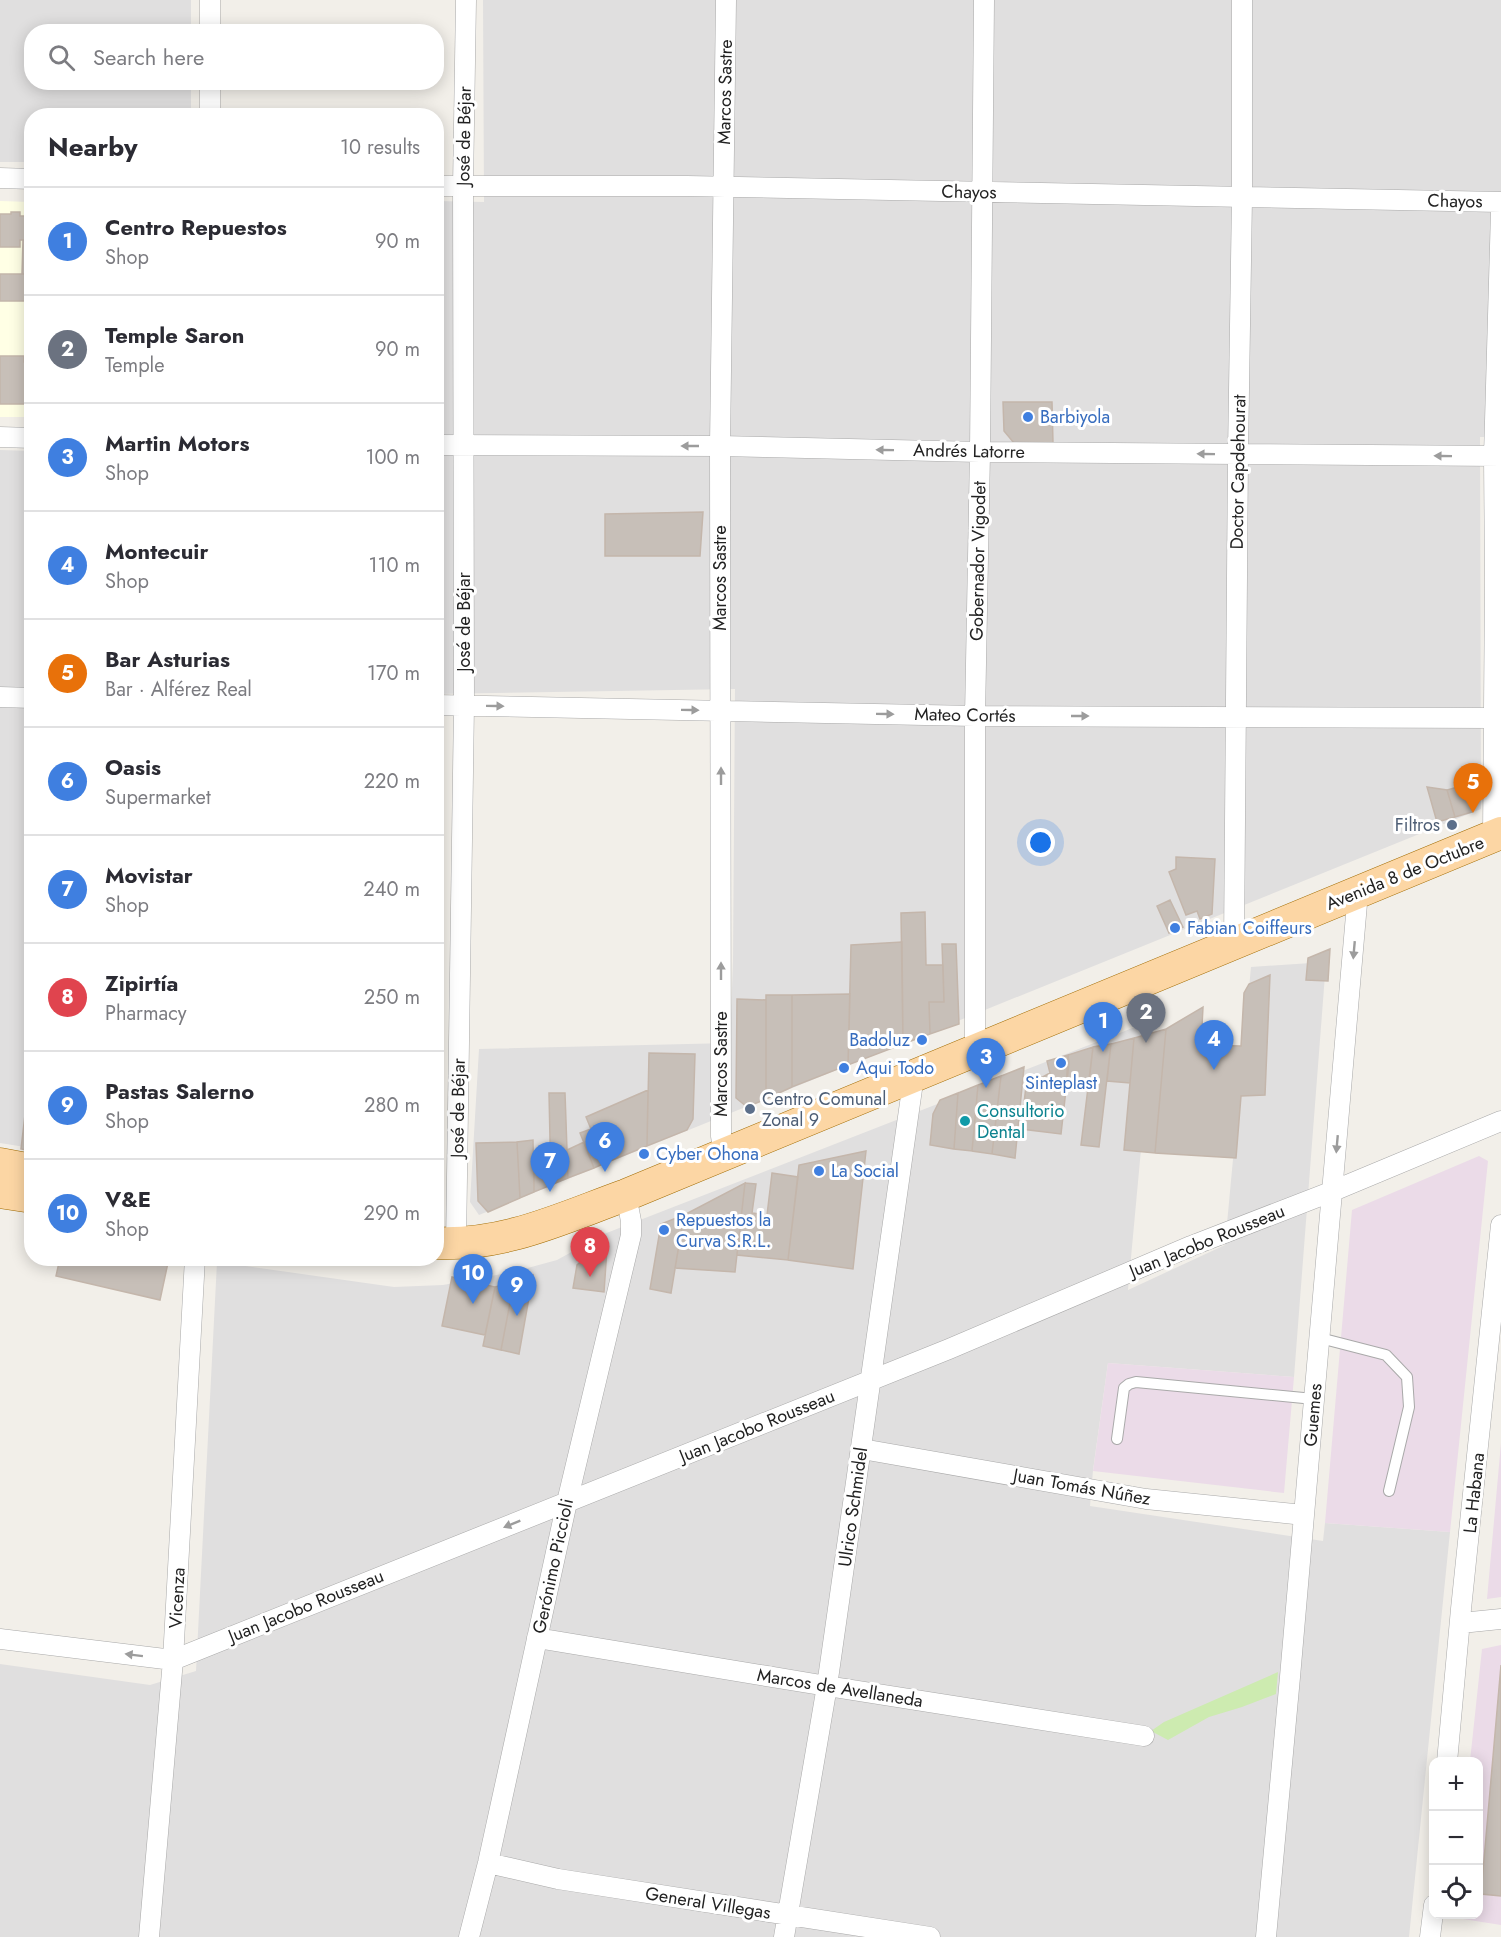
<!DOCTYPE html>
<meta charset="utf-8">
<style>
:root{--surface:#fff;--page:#f2f2f3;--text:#2b2b33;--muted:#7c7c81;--line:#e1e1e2;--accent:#d40000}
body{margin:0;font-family:Jost,sans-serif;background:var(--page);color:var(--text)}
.controls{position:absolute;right:18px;bottom:18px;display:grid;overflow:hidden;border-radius:12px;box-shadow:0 3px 15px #0003}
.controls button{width:54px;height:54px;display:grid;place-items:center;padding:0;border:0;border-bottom:2px solid var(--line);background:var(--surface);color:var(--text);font:30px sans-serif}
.you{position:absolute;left:1041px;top:843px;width:21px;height:21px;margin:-15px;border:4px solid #fff;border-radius:50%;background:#1a73e8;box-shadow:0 0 0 9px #1a73e833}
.badge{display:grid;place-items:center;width:39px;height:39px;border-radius:50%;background:var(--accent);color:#fff;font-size:20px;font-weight:700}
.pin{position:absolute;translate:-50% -50px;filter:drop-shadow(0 2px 3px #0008)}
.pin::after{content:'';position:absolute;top:32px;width:21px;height:18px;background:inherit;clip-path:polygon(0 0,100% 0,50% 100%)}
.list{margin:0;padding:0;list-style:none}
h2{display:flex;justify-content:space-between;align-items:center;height:78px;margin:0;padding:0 24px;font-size:26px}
h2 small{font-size:20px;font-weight:400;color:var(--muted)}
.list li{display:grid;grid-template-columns:39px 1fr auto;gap:18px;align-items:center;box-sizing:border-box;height:108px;padding:0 24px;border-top:2px solid var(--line)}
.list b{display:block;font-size:22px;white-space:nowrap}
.list p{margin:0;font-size:20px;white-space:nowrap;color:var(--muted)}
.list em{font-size:20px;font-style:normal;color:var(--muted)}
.icon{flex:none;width:33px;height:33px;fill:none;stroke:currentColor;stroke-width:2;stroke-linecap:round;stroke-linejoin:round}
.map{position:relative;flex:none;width:1501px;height:1937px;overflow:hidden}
.search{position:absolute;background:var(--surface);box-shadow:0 3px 15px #0003;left:24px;top:24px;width:420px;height:66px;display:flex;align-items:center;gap:15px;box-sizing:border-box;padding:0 21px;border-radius:24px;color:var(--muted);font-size:22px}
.panel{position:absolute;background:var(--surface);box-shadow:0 3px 15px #0003;left:24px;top:108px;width:420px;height:1158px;border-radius:24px}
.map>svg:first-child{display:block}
.residential{fill:#e0dfdf}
.industrial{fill:#ebdbe8}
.education{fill:#ffffe5}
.grass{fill:#cdebb0}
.building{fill:#c7bfb8;stroke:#c4b6ab;stroke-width:1.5}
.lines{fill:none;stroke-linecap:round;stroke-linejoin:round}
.service-casing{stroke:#a9a9a9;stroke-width:12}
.minor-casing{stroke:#a9a9a9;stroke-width:21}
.primary-casing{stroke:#a06b00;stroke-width:33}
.service{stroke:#fff;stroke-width:10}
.minor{stroke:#fff;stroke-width:20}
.primary{stroke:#fcd6a4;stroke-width:32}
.oneway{fill:#9c9c9c}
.shop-dot{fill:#3f7fe0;stroke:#fff;stroke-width:2}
.service-dot{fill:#5c6f8a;stroke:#fff;stroke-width:2}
.culture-dot{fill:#0f9aa8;stroke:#fff;stroke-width:2}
.labels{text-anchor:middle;stroke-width:6;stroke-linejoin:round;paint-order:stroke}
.street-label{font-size:18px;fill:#222;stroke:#fff}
.shop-label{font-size:18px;fill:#366cbe;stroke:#fff;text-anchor:start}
.service-label{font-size:18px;fill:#4e5e75;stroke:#fff;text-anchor:end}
.culture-label{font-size:18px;fill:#0d838f;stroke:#fff;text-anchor:start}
</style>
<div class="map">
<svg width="1501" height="1937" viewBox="0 0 1501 1937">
<rect width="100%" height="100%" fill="#f2efe9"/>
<!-- residential -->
<path class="residential" d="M 0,0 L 191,0 L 191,31 L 32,32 L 32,82 L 191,83 L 191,115 L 32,116 L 31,162 L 0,162 Z
M 483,0 L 1501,0 L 1501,437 L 1480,437 L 1481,809 L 479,1215 L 470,1202 L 479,1049 L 730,1043 L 733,961 L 735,689 L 437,694 L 436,201 L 484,202 Z
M 0,450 L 32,451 L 31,1148 L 0,1143 Z
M 1326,962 L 1294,1377 L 1108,1363 L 1093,1470 L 1090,1506 L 1323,1541 L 1325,1523 L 1450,1532 L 1409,1937 L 0,1937 L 0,1664 L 150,1685 L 196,1671 L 217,1262 L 394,1287 L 443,1285 L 513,1272 L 557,1260 L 604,1234 L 1153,1020 L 1128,1290 L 1225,1245 L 1251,967 Z"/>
<!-- industrial -->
<path class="industrial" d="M 1479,1156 L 1488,1161 L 1450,1532 L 1325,1523 L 1352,1210 Z
M 1108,1363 L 1294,1377 L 1284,1493 L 1093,1471 Z
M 1501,1443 L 1501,1597 L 1487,1599 Z
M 1501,1645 L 1501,1925 L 1463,1919 L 1460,1915 L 1478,1914 L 1478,1762 L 1470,1761 L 1482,1649 Z"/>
<!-- education -->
<path class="education" d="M 0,201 L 31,202 L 31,417 L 0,417 Z"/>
<!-- grass -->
<path class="grass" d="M 1278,1672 L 1276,1694 L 1242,1707 L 1209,1717 L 1168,1740 L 1151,1731 L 1164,1722 Z"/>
<!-- building -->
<path class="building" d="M 11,212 L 20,212 L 20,216 L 32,216 L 32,240 L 20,240 L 20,247 L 0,247 L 0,214 L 11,214 Z
M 23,240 L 32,240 L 32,274 L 22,274 Z
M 0,274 L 32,274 L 32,301 L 0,301 Z
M 0,356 L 24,356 L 24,362 L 32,362 L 31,404 L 0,404 Z
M 1003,402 L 1052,402 L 1053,443 L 1014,443 L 1004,431 Z
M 703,512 L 700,556 L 605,556 L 605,514 Z
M 1465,785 L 1472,812 L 1455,817 L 1447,790 Z
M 1427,787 L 1447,790 L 1455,817 L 1437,822 Z
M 1176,857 L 1215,859 L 1212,914 L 1200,919 L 1197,911 L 1186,915 L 1169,872 L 1176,869 Z
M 1170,900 L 1183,927 L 1169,933 L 1157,906 Z
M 925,912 L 926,965 L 943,965 L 944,1002 L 929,1002 L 930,1034 L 903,1044 L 901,913 Z
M 902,942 L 903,1044 L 848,1065 L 851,945 Z
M 942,944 L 956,944 L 959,1024 L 930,1034 L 929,1002 L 944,1002 Z
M 1330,949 L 1328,981 L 1306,980 L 1308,958 Z
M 1270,975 L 1265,1095 L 1241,1096 L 1236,1158 L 1155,1153 L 1166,1029 L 1203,1007 L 1201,1045 L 1241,1046 L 1244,993 L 1249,984 Z
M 850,994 L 848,1065 L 792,1087 L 792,995 Z
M 766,995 L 792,995 L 792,1087 L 766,1099 Z
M 737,999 L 766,1000 L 766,1099 L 747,1107 L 736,1098 Z
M 1166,1029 L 1155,1153 L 1124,1150 L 1134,1038 Z
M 1134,1038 L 1130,1083 L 1107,1081 L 1111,1044 Z
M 1111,1044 L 1099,1147 L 1081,1145 L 1093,1047 Z
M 1093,1047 L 1088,1091 L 1066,1090 L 1068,1055 Z
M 649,1053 L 695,1054 L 693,1119 L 687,1130 L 647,1146 Z
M 1068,1055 L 1069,1063 L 1061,1134 L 1021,1129 L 1026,1086 L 1050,1073 L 1047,1061 Z
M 1024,1067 L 1015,1158 L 992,1154 L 1001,1076 Z
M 1001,1076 L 992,1154 L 972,1151 L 978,1085 Z
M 978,1085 L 972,1151 L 954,1149 L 958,1093 Z
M 648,1090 L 647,1146 L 605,1163 L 586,1117 Z
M 549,1093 L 565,1093 L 568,1178 L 551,1185 Z
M 958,1093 L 954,1149 L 930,1145 L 933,1114 L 940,1100 Z
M 27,1098 L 32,1098 L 32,1151 L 21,1149 Z
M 591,1129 L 605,1163 L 594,1168 L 580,1133 Z
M 533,1140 L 534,1192 L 520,1198 L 517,1142 Z
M 517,1142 L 520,1198 L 488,1212 L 478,1201 L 476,1143 Z
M 584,1142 L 594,1168 L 568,1178 L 567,1150 Z
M 866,1151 L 853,1269 L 788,1260 L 799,1165 Z
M 534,1162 L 551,1162 L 551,1185 L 534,1192 Z
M 772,1173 L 798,1177 L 788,1260 L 737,1255 L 745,1183 L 756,1184 L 752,1213 L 767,1215 Z
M 745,1183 L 735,1272 L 675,1268 L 684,1215 Z
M 684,1215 L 671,1293 L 650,1289 L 661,1224 Z
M 607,1249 L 604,1292 L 573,1288 L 577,1265 L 588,1256 Z
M 60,1258 L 169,1258 L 160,1300 L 56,1276 Z
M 533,1275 L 519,1354 L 501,1350 L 514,1282 Z
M 452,1277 L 495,1287 L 485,1335 L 442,1326 Z
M 514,1282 L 501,1350 L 483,1346 L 495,1287 Z
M 1501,1665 L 1501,1896 L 1481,1894 Z"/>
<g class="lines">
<!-- service casing -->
<g class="service-casing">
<path id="service" d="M 1320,1338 L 1386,1355 L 1407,1377 L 1409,1407 L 1389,1491
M 1117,1439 L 1124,1388 L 1129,1384 L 1136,1382 L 1314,1399"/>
</g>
<!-- minor casing -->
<g class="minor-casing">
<path id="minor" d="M 210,32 L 210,0
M 210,116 L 210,82
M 0,178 L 32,179
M 436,186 L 687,186 L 1501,202
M 0,437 L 32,438
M 436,445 L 720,446 L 980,452 L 1501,456
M 0,697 L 32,698
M 436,705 L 975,716 L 1494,718
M 1493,836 L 1495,581 L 1494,456 L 1501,211
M 1234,944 L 1238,454 L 1242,197 L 1242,0
M 975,1049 L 975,716 L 980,452 L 984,0
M 724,1155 L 721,1136 L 720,446 L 726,0
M 456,1244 L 464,705 L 463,186 L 466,0
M 862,1449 L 1146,1499 L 1304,1515
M 1461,1623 L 1501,1619
M 537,1638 L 827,1686 L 1144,1736
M 0,1639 L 173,1660 L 949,1349 L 1191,1246 L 1333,1191 L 1501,1121
M 1447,1762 L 1461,1609 L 1501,1225
M 488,1863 L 558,1879 L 930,1937
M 149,1937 L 173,1660 L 195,1258
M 469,1937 L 488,1863 L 567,1502 L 631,1235 L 631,1221 L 626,1195
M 784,1937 L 827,1686 L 914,1075
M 1266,1937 L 1290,1677 L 1358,892
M 1430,1937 L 1434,1905"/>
</g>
<!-- primary casing -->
<g class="primary-casing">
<path id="primary" d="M 0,1164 L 32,1170
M 0,1192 L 32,1197
M 436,1243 C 506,1246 562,1218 626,1195 L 1501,833"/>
</g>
<!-- service -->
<use href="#service" class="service"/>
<!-- minor -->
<use href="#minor" class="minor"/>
<!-- primary -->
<use href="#primary" class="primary"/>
</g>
<!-- one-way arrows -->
<defs><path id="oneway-solid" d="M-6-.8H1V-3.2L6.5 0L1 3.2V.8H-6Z" transform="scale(1.5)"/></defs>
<g class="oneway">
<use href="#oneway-solid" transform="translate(690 446) rotate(-180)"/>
<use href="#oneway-solid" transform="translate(885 450) rotate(-179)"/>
<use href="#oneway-solid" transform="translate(1206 454) rotate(-179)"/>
<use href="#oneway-solid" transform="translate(1443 456) rotate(-179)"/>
<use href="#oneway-solid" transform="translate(495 706) rotate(1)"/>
<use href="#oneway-solid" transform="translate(690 710) rotate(1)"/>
<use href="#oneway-solid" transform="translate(885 714) rotate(1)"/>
<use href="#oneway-solid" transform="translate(1080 716)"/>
<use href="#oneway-solid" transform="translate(721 776) rotate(-90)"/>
<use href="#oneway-solid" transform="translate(1354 950) rotate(95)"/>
<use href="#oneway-solid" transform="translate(721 971) rotate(-90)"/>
<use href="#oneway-solid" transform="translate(1337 1144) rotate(95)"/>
<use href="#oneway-solid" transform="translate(512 1524) rotate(158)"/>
<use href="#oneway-solid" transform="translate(134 1655) rotate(-173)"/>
</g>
<!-- markers -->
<g class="shop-dot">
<circle cx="1028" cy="417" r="6"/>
<circle cx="1175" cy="928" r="6"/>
<circle cx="922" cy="1040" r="6"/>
<circle cx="1061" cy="1063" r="6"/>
<circle cx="844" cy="1068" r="6"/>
<circle cx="644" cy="1154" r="6"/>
<circle cx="819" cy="1171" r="6"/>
<circle cx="664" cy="1230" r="6"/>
</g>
<g class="service-dot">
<circle cx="1452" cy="825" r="6"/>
<circle cx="750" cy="1109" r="6"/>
</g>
<circle class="culture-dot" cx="965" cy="1121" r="6"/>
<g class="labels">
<!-- street labels -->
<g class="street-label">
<text transform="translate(725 92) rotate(-89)" y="6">Marcos Sastre</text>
<text transform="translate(464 136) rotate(-89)" y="6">José de Béjar</text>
<text transform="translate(969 192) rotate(1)" y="6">Chayos</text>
<text transform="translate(1455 201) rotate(1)" y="6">Chayos</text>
<text transform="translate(969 451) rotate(1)" y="6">Andrés Latorre</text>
<text transform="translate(1238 472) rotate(-89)" y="6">Doctor Capdehourat</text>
<text transform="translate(978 561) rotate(-89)" y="6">Gobernador Vigodet</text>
<text transform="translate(720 578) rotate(-90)" y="6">Marcos Sastre</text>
<text transform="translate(464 622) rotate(-90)" y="6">José de Béjar</text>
<text transform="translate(965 715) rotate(1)" y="6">Mateo Cortés</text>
<text transform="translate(1405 873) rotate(-22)" y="6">Avenida 8 de Octubre</text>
<text transform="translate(721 1064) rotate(-90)" y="6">Marcos Sastre</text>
<text transform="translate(458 1108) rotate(-89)" y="6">José de Béjar</text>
<text transform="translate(1207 1241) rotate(-22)" y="6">Juan Jacobo Rousseau</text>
<text transform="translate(1313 1415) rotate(-85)" y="6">Guemes</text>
<text transform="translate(757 1426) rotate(-22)" y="6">Juan Jacobo Rousseau</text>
<text transform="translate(1082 1487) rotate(10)" y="6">Juan Tomás Núñez</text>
<text transform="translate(1474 1493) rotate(-84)" y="6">La Habana</text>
<text transform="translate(853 1507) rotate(-82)" y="6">Ulrico Schmidel</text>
<text transform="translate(553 1566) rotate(-78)" y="6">Gerónimo Piccioli</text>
<text transform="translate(177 1598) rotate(-87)" y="6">Vicenza</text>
<text transform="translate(306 1606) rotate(-22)" y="6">Juan Jacobo Rousseau</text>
<text transform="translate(840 1688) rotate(9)" y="6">Marcos de Avellaneda</text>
<text transform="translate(708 1903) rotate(9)" y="6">General Villegas</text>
</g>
<!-- shop labels -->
<g class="shop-label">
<text x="1040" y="423">Barbiyola</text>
<text x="1187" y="934">Fabian Coiffeurs</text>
<text x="910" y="1046" text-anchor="end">Badoluz</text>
<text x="856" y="1074">Aqui Todo</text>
<text x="1061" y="1089" text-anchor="middle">Sinteplast</text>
<text x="656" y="1160">Cyber Ohona</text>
<text x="831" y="1177">La Social</text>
<text x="676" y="1226">Repuestos la<tspan x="676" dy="21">Curva S.R.L.</tspan></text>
</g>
<!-- service labels -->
<g class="service-label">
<text x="1440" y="831">Filtros</text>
<text x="762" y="1105" text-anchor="start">Centro Comunal<tspan x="762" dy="21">Zonal 9</tspan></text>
</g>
<!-- culture labels -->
<g class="culture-label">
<text x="977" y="1117">Consultorio<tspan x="977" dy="21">Dental</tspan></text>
</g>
</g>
</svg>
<div class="controls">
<button>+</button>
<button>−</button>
<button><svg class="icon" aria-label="locate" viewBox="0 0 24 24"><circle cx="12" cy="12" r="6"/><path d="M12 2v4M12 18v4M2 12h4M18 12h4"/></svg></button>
</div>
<div class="you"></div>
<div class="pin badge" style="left:1103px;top:1052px;background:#3f7fe0">1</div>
<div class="pin badge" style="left:1146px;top:1043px;background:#6b7280">2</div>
<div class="pin badge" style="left:986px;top:1088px;background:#3f7fe0">3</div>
<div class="pin badge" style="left:1214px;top:1070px;background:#3f7fe0">4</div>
<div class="pin badge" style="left:1473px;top:813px;background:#e8710a">5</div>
<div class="pin badge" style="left:605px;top:1172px;background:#3f7fe0">6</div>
<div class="pin badge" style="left:550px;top:1192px;background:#3f7fe0">7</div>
<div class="pin badge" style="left:590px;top:1277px;background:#e0444e">8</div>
<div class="pin badge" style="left:517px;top:1316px;background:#3f7fe0">9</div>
<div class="pin badge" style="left:473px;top:1304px;background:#3f7fe0">10</div>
<div class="search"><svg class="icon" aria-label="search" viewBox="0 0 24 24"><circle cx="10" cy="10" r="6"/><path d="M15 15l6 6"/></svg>Search here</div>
<section class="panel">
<h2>Nearby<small>10 results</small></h2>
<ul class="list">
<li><span class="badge" style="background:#3f7fe0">1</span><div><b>Centro Repuestos</b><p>Shop</p></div><em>90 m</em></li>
<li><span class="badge" style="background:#6b7280">2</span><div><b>Temple Saron</b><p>Temple</p></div><em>90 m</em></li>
<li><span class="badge" style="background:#3f7fe0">3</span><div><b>Martin Motors</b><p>Shop</p></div><em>100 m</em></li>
<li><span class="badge" style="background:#3f7fe0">4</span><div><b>Montecuir</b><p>Shop</p></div><em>110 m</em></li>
<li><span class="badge" style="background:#e8710a">5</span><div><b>Bar Asturias</b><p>Bar · Alférez Real</p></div><em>170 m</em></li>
<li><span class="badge" style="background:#3f7fe0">6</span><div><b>Oasis</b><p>Supermarket</p></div><em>220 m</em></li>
<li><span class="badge" style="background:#3f7fe0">7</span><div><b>Movistar</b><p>Shop</p></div><em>240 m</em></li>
<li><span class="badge" style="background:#e0444e">8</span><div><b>Zipirtía</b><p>Pharmacy</p></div><em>250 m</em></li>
<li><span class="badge" style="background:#3f7fe0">9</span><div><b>Pastas Salerno</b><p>Shop</p></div><em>280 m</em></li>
<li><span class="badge" style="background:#3f7fe0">10</span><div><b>V&amp;E</b><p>Shop</p></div><em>290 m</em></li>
</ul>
</section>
</div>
